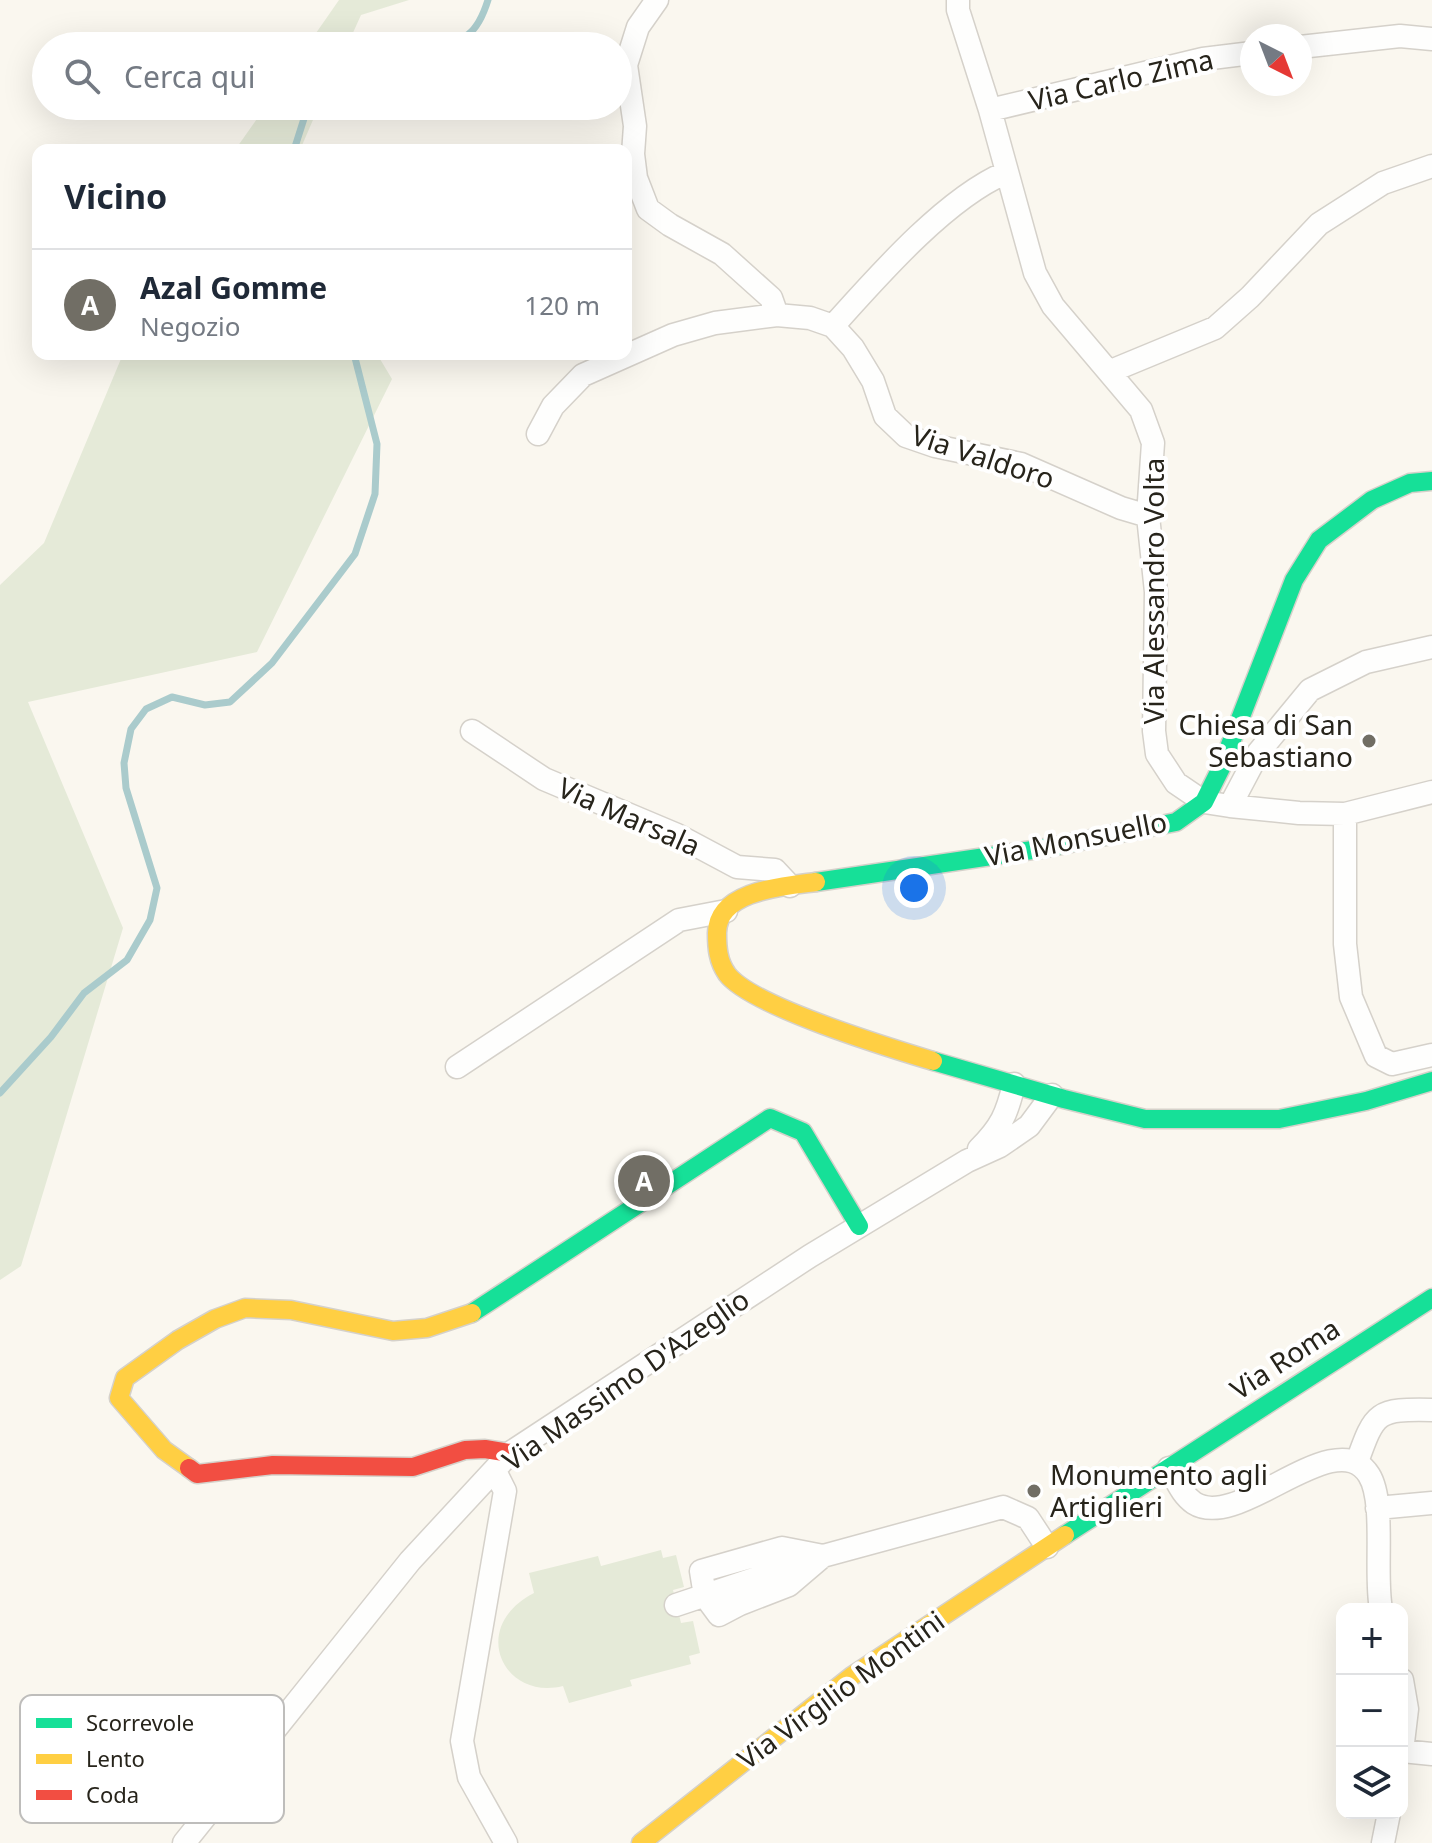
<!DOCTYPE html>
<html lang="it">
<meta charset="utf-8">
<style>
:root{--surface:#fff;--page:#f6f6f7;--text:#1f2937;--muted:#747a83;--line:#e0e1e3;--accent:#716e65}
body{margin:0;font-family:"Noto Sans",sans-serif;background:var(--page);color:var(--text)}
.controls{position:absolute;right:24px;bottom:24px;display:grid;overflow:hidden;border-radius:16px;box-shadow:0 8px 32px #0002}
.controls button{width:72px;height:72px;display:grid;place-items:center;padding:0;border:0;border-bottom:2px solid var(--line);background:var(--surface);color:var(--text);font:40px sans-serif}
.compass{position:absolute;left:1240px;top:24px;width:72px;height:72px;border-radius:50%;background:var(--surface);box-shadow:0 8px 32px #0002;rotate:138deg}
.you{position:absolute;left:914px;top:888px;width:28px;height:28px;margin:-20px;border:6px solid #fff;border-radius:50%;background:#1a73e8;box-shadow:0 0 0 12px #1a73e833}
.badge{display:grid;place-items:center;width:52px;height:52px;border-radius:50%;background:var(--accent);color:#fff;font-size:26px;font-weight:700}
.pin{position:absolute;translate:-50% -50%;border:4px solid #fff;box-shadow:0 2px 8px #0006}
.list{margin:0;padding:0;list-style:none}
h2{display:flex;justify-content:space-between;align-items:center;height:104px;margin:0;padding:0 32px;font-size:34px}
h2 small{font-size:26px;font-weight:400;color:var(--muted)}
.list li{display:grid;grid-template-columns:52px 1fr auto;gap:24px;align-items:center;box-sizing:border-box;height:112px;padding:0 32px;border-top:2px solid var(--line)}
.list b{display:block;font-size:30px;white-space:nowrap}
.list p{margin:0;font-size:26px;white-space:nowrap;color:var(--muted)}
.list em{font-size:26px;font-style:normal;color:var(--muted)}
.icon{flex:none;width:44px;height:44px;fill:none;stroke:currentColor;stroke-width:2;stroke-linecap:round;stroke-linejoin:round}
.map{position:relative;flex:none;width:1432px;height:1843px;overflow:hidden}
.search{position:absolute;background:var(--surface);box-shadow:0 8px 32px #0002;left:32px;top:32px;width:600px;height:88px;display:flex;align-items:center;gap:20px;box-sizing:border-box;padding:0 28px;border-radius:44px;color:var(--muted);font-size:30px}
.panel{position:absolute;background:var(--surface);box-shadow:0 8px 32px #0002;left:32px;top:144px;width:600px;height:216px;border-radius:16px}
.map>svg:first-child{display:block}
.green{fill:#e5ead8}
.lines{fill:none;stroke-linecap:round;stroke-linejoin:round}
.stream{stroke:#aacbcc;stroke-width:7}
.street-casing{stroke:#d5d1ca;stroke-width:25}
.fast-casing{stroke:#d5d1ca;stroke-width:21}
.slow-casing{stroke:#d5d1ca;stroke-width:21}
.jam-casing{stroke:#d5d1ca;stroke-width:21}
.street{stroke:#fefefd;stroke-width:22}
.fast{stroke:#16e098;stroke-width:18}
.slow{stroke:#ffcf43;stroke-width:18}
.jam{stroke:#f24e42;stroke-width:18}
.poi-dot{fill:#716e65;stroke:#fff;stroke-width:3}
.labels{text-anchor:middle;stroke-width:8;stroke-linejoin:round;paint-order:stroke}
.street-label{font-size:28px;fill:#27241b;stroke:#fff}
.poi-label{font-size:28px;fill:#27241b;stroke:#fff;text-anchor:end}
.key{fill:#fff;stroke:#bebdbb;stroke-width:2}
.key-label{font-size:22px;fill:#27241b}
</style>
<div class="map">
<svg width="1432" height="1843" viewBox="0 0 1432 1843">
<rect width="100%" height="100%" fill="#faf7ef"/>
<!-- green -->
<path class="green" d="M 339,0 L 409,0 L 361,15 L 347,46 L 307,46 Z
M 266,106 L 319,106 L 300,150 L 235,150 Z
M 123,354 L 377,354 L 392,379 L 257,652 L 28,702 L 123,928 L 21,1266 L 0,1280 L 0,585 L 44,543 Z
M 661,1550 L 663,1558 L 676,1555 L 684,1587 L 673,1590 L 681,1623 L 693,1621 L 700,1653 L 689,1656 L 691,1664 L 630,1680 L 632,1686 L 569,1703 L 563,1686 C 503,1701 468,1627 534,1593 L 529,1573 L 598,1556 L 601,1566 Z"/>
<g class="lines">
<!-- stream -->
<path class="stream" d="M 430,46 C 466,41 477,35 488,0
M 294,150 L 308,106
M 0,1093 L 51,1037 L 84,993 L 127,960 L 150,920 L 157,888 L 126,788 L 124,763 L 131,729 L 146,709 L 172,697 L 205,705 L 230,702 L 272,663 L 355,554 L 375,494 L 377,444 L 354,354"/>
<!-- street casing -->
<g class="street-casing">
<path id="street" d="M 657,0 L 638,27 L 626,65 L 635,126 L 633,154 L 636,178 L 648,209 L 670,225 L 722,254 L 771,298 L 777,315 L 810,318 L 833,326 L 853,348 L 873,381 L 885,416 L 906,436 L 935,446 L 1021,464 L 1121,508 L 1148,516
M 958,0 L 958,10 L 990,110 L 1035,273 L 1053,306 L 1141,410 L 1153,443 L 1148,516 L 1156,592 L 1154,731 L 1157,754 L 1176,783 L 1204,802 L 1230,806 L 1299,813 L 1345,814 L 1432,792
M 1300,47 L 1400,36 L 1432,39
M 990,110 L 1203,59 L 1252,53
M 833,326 C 878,276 945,199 1005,173
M 1111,371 L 1215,328 L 1250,297 L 1319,224 L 1383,183 L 1432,166
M 538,434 L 553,406 L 583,375 L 673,335 L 715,323 L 777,315
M 472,731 L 544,779 L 677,835 L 737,867 L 775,870 L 790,886
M 1230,806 L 1258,753 L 1310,690 L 1366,662 L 1432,647
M 1345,814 L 1345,944 L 1351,997 L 1376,1056 L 1392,1064 L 1432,1055
M 457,1067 L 679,920 L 726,911
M 979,1149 C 1001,1127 1007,1114 1014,1084
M 1357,1462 C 1375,1411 1377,1409 1432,1410
M 1169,1468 C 1177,1481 1182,1495 1194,1503 C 1239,1532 1335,1421 1369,1475 C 1386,1502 1374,1574 1381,1609
M 495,1471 L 505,1491 L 462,1741 L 469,1777 L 506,1843
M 1377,1508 L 1432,1503
M 823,1556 L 789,1585 L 740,1604 L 719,1615 L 705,1596 L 701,1571 L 782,1548 L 823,1556 L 1003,1507 L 1028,1518 L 1047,1547
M 676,1605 L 814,1559
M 1402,1680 L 1407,1709 L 1402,1751
M 1402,1751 L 1432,1754
M 184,1843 L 410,1561 L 510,1453 L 810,1256 L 967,1161 L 1000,1146 L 1029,1126 L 1052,1095
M 1383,1843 L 1389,1813"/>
</g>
<!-- fast casing -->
<g class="fast-casing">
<path id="fast" d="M 816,882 L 1046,848 L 1176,822 L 1204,802 L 1221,768 L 1294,580 L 1319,540 L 1372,500 L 1410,483 L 1432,481
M 933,1061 L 1064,1099 L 1145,1119 L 1279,1119 L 1366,1101 L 1432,1081
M 472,1313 L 770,1118 L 803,1132 L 859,1226
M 1065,1535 L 1432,1298"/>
</g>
<!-- slow casing -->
<g class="slow-casing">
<path id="slow" d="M 816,882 C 785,886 717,890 717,933 C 717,948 718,961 727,974 C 751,1006 890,1048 933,1061
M 189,1468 L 164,1450 L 119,1398 L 125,1378 L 178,1340 L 215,1319 L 245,1308 L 291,1310 L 393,1331 L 427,1328 L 472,1313
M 641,1843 L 852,1676 L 1065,1535"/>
</g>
<!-- jam casing -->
<g class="jam-casing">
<path id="jam" d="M 189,1468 L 197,1474 L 273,1465 L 413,1467 L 465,1450 L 485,1449 L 510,1453"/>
</g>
<!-- street -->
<use href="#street" class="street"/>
<!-- fast -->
<use href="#fast" class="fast"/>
<!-- slow -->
<use href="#slow" class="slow"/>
<!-- jam -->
<use href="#jam" class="jam"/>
</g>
<!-- markers -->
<g class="poi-dot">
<circle cx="1369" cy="741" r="8"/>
<circle cx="1034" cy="1491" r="8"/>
</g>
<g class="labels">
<!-- street labels -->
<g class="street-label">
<text transform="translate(1121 80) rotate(-13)" y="10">Via Carlo Zima</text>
<text transform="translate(983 457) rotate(18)" y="10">Via Valdoro</text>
<text transform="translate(1154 591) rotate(-90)" y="10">Via Alessandro Volta</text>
<text transform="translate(629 817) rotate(24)" y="10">Via Marsala</text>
<text transform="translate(1076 839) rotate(-11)" y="10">Via Monsuello</text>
<text transform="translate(1285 1359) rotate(-33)" y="10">Via Roma</text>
<text transform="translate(626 1380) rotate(-35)" y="10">Via Massimo D'Azeglio</text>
<text transform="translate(841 1690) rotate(-36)" y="10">Via Virgilio Montini</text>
</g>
<!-- poi labels -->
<g class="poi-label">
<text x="1353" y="735">Chiesa di San<tspan x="1353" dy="32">Sebastiano</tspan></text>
<text x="1050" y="1485" text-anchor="start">Monumento agli<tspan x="1050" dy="32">Artiglieri</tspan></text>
</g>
</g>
<!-- legend -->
<rect x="20" y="1695" width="264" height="128" rx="12" class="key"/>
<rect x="36" y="1718" width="36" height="10" fill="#16e098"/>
<rect x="36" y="1754" width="36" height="10" fill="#ffcf43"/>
<rect x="36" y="1790" width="36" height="10" fill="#f24e42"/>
<g class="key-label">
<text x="86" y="1731">Scorrevole</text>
<text x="86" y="1767">Lento</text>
<text x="86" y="1803">Coda</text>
</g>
</svg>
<div class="controls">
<button>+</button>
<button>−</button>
<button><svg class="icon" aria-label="layers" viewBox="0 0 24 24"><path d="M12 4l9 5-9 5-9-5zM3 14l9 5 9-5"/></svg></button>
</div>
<svg class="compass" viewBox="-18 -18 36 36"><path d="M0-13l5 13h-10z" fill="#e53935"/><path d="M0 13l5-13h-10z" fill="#747a83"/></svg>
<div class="you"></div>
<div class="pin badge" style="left:644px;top:1181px">A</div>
<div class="search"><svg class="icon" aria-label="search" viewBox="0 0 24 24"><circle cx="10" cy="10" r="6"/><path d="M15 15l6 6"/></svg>Cerca qui</div>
<section class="panel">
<h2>Vicino<small></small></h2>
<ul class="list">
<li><span class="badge">A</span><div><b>Azal Gomme</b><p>Negozio</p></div><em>120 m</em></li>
</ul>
</section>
</div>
